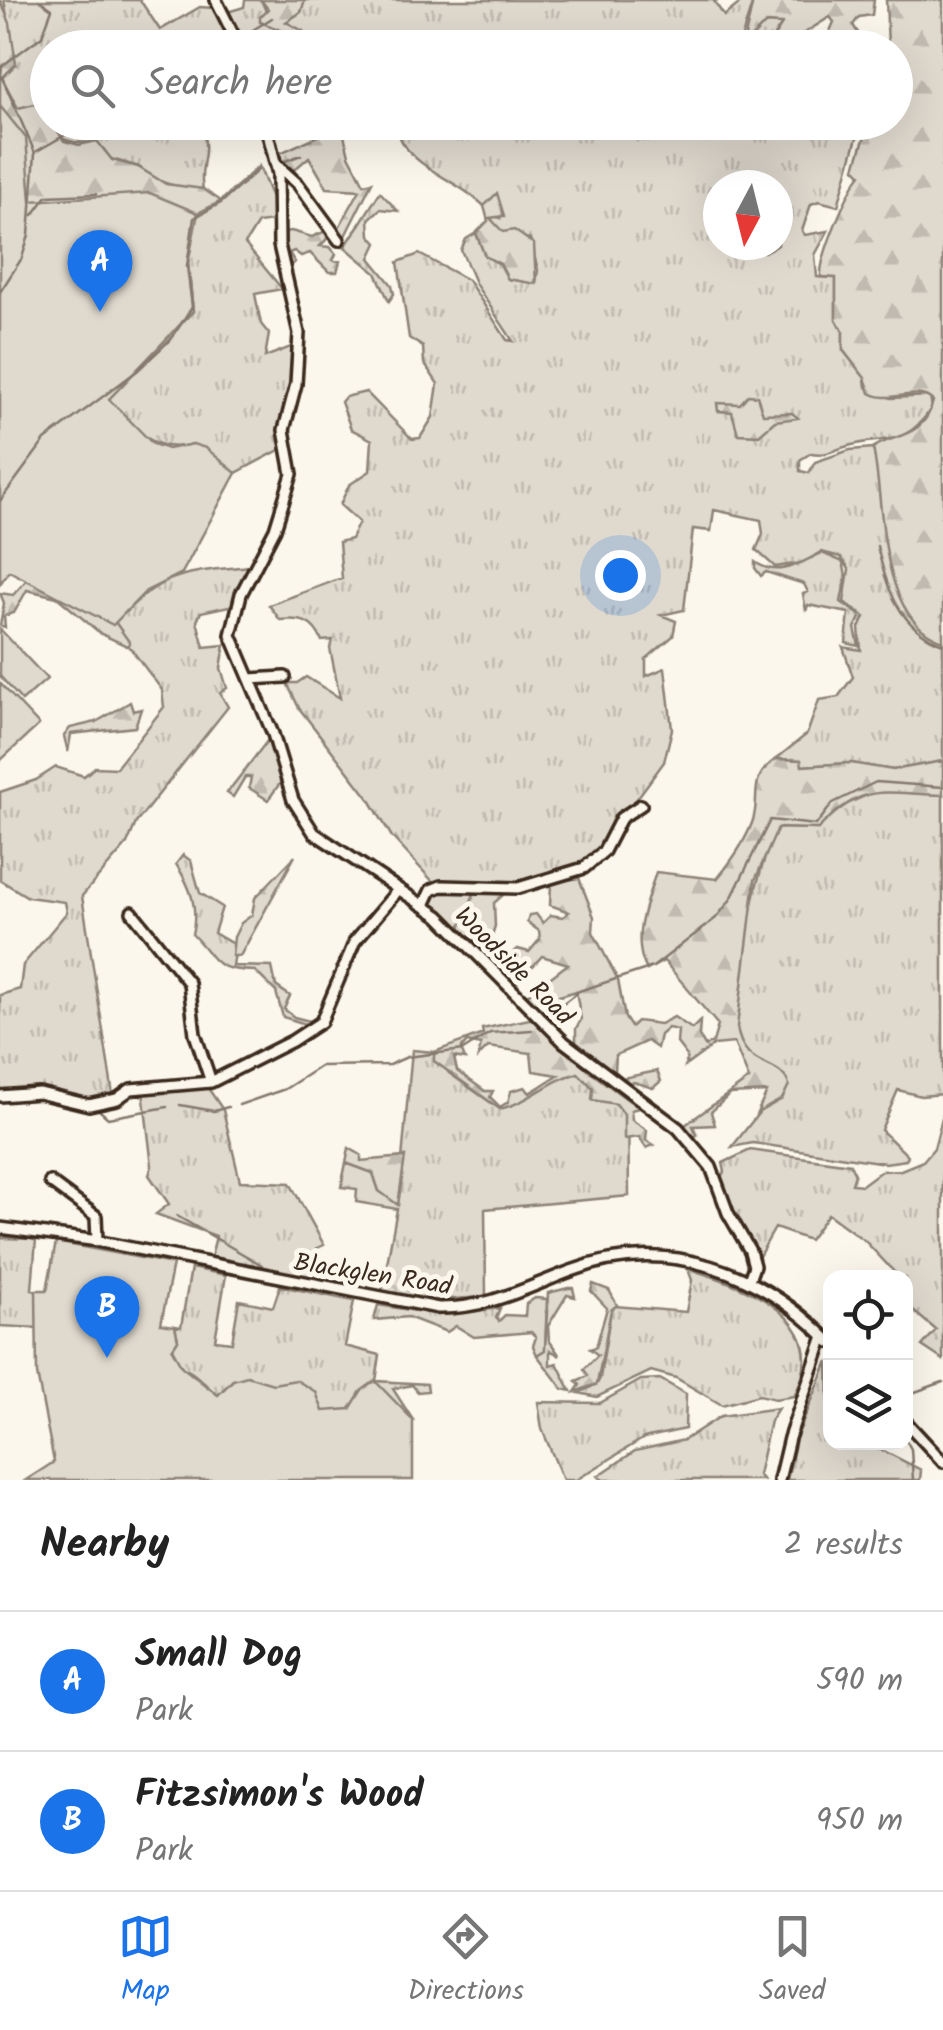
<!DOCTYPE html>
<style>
:root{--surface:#fff;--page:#f6f6f6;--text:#222;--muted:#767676;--line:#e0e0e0;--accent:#1a73e8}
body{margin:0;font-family:Kalam,sans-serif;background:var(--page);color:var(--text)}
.controls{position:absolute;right:30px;bottom:30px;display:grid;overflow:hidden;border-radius:20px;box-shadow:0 10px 40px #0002}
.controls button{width:90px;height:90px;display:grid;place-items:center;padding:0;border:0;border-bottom:2px solid var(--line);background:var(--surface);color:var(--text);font:50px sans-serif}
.compass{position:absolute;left:703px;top:170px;width:90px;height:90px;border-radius:50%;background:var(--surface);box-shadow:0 10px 40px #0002;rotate:187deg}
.you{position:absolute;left:620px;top:575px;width:35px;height:35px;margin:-25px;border:8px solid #fff;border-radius:50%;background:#1a73e8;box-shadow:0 0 0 15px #1a73e833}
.badge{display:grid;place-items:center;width:65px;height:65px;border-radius:50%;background:var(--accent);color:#fff;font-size:32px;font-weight:700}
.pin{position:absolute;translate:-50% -82px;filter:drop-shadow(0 2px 5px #0008)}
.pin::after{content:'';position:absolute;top:52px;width:35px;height:30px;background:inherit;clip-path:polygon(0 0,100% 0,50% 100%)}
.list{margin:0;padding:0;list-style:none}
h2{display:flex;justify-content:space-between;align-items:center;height:130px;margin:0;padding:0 40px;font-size:42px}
h2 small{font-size:32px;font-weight:400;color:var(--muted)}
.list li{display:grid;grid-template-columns:65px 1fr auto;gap:30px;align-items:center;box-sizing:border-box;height:140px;padding:0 40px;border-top:2px solid var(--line)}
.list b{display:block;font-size:38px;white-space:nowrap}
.list p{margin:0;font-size:32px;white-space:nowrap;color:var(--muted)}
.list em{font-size:32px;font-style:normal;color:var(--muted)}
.icon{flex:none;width:55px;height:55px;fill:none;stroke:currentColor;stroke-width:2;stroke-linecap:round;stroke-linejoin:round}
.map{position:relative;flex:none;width:943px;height:1480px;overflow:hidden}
.search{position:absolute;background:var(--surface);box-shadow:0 10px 40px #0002;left:30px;right:30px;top:30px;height:110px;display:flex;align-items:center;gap:25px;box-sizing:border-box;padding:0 35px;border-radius:55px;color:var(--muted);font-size:38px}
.sheet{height:410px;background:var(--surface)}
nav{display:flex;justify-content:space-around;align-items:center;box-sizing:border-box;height:140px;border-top:2px solid var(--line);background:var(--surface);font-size:28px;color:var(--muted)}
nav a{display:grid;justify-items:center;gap:5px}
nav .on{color:var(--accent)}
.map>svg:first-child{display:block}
.grass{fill:url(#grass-tufts);stroke:#8d8276;stroke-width:2.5;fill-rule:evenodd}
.forest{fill:url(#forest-firs);stroke:#8d8276;stroke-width:2.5;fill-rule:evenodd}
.park{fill:#dfd9ce;stroke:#8d8276;stroke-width:2.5}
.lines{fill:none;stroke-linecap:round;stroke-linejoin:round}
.stream{stroke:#85796d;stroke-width:2.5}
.minor-casing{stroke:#3b2a1e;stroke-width:16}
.minor{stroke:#fbf7ec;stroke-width:9}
.labels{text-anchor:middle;stroke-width:10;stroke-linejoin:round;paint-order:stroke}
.street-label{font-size:25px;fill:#3b2a1e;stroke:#fbf7ec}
</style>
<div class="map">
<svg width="943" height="1480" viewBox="0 0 943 1480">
<defs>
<pattern id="grass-tufts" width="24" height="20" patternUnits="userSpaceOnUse" patternTransform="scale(2.5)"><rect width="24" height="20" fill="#dfd9ce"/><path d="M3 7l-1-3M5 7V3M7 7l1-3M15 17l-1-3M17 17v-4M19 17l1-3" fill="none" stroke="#c0bab0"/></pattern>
<pattern id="forest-firs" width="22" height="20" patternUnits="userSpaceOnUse" patternTransform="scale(2.5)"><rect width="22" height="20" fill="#dfd9ce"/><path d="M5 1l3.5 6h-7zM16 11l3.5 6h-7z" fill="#c0bab0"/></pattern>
</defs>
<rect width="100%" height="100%" fill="#fbf7ec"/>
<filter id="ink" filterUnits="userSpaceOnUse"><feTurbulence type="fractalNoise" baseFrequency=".01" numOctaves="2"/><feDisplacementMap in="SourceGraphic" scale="20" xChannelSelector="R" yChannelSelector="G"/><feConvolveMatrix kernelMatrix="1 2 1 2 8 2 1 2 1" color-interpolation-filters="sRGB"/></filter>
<g filter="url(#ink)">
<!-- grass -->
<path class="grass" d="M 4,0 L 140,0 L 160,30 L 200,7 L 214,8 L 234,42 L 223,48 L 48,48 L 47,103 L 16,115 L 2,77 L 16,64 Z
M 245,0 L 261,0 L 274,29 L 283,31 L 293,47 L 243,47 L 224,13 L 244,7 Z
M 305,0 L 719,0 L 714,1 L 724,16 L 744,0 L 753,1 L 740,43 L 766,23 L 782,24 L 767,47 L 298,48 L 292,26 L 286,22 L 301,12 Z
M 48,122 L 228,123 L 203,133 C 210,154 198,168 203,189 L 184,189 L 153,179 L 139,167 L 111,159 L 97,141 C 72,146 61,139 39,125 Z
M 395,123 L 861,123 L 838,206 L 819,201 L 811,204 L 802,231 L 805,235 L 828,231 L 815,255 L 817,277 L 836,278 L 836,319 L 843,331 L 843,350 L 865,378 L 866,387 L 891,398 L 930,396 L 932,408 C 903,449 889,435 848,446 C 832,450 828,456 811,453 L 800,460 L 800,471 L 809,473 L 815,462 L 850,450 L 873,448 L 909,614 L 943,641 L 943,761 L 893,770 L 851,763 L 801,766 L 800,760 L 776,759 L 807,734 L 819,700 L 838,697 L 853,677 L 843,647 L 861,650 L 859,628 L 865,617 L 844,602 L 849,569 L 841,557 L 822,552 L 801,563 L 775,567 L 756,550 L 763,534 L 761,520 L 714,510 L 711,531 L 693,529 L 684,610 L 661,615 L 676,621 L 673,636 L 646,659 L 646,676 L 665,668 L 672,729 L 664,762 L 636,800 L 612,821 L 600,849 L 584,865 L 520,884 L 436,885 L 392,837 L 370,800 L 299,708 L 287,683 L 297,683 L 306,677 L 340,698 L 330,648 L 333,640 L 322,641 C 313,620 300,618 280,620 L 269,605 L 342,578 L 339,542 L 351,539 L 359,522 L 340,505 L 349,485 L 370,471 L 372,440 L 351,429 L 341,402 L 345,397 L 366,392 L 412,439 L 420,438 L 433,417 L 438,384 L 424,363 L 423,347 L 409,338 L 398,262 L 419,254 L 468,280 L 507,340 L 513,341 L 476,285 L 461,250 L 466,239 L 476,233 L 485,256 L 500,264 L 508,279 L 536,283 L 538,270 L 530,239 L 503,233 L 492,221 L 492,215 L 500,218 L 496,197 L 484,206 C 454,176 404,168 395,123 ZM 718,185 L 778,185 L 778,245 L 764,252 L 756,245 L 718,245 Z
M 259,166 L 274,203 L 273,221 L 258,223 L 245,244 L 282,289 L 255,294 L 261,324 L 269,334 L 265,357 L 296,345 C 294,380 278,415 283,448 L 236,473 L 193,444 C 154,456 132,427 109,399 L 193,311 L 188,263 L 196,214 L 221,201 Z
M 380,192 L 398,211 L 380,209 L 369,219 L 370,235 L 377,243 L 370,258 L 392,285 L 394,294 L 389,301 L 376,273 L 345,247 Z
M 822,553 L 843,562 L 846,576 L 841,602 L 861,616 L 855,628 L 859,646 L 846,643 L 849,613 L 808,605 L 806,611 L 803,594 L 808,592 L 804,584 L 766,572 L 761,576 L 755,568 L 755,562 C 779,579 800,562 822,553 Z
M 251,566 L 234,605 L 201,612 L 197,621 L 204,647 L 225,645 L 221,668 L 227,688 L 220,693 L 228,707 L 136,823 L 127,844 L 82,896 L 113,1095 L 76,1102 L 41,1090 L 0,1093 L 0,995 L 20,989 L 23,965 L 67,912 L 65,902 L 28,897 L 0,880 L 0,792 L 36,780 L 56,767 L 84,776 L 95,767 L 116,768 L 164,707 L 162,690 L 113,625 C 163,571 181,573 251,566 Z
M 880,789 L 943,795 L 943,1094 L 921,1096 L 898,1090 L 881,1130 L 908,1156 L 906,1160 L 885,1163 L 753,1143 L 732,1147 L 765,1105 L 782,1099 L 782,1074 C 767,1067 745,1060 739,1043 C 726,1006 756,862 778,828 L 818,829 L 838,808 Z
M 183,855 L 191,861 L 200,893 L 222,907 L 214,933 L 236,946 L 233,966 L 272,967 L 276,986 L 290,996 L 284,1009 L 294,1017 L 314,1022 L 312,1026 L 283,1017 L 276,992 L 255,971 C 212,970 219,962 192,934 C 199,907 190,886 176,864 Z
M 437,889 L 480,889 L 460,934 L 429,904 Z
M 412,1050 L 434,1052 L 449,1073 L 500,1109 L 555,1079 L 589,1071 L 628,1100 L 629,1196 L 485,1209 L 486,1297 L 435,1300 L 382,1291 L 397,1209 L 356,1202 L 357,1189 L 341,1187 L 346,1163 L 373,1173 L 379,1191 L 398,1203 Z
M 183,1086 L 208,1088 L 223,1110 L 240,1181 L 290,1183 L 324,1245 L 317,1248 L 314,1278 L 211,1257 L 216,1236 L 156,1214 L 169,1204 L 149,1175 L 152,1166 L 143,1091 Z
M 943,1114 L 943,1360 L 922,1346 L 936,1330 L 906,1305 L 906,1278 L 899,1277 L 865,1241 L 828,1214 L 809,1240 L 775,1228 L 758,1258 L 733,1218 L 719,1178 L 725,1172 L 723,1163 L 750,1150 L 850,1164 L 855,1174 L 852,1184 L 862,1185 L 881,1171 L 901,1170 L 923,1161 L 934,1148 Z
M 0,1238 L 36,1239 L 32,1289 L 36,1290 L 39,1328 L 0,1326 Z
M 191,1268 L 226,1275 L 215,1340 L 232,1342 L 239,1300 L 273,1307 L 280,1286 L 354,1301 L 345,1346 L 380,1355 L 376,1381 L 427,1384 L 428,1391 L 418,1392 L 412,1385 L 393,1389 L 413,1420 L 331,1415 L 233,1380 L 218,1395 C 206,1387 195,1371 182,1368 L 172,1349 L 178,1340 L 175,1326 L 181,1327 Z
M 688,1269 C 746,1285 836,1320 794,1396 L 775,1399 L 759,1395 L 722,1405 L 676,1378 L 651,1371 L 597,1397 L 579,1393 L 597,1384 L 600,1378 L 611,1309 L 615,1306 L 686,1312 L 692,1280 Z
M 535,1298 L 547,1299 L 545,1350 L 537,1355 L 533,1346 L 536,1337 L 531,1332 L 474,1337 L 456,1326 L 447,1332 L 408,1317 L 374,1320 L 378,1305 L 442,1315 L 500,1308 L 496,1318 L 499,1321 L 505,1315 L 525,1316 L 526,1304 Z
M 828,1361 L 830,1442 L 868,1443 L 921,1470 L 920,1480 L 787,1480 L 796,1439 Z
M 660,1379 L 686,1394 L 685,1429 L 644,1438 L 576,1480 L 563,1480 L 542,1429 L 538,1402 L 600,1403 L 641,1380 Z
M 778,1408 L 770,1421 L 758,1475 L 763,1480 L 603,1480 L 598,1476 L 635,1451 L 684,1440 L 721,1416 Z"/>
<!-- forest -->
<path class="forest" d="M 0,0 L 10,23 L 16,64 L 2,78 L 18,108 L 47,101 L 48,122 L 53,123 L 64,141 L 79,145 L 97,141 L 112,160 L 138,167 L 166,184 L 203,189 L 221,201 L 196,214 L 0,269 Z
M 261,0 L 305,0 L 301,12 L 286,22 L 303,31 L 296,41 L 298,47 L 287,44 L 283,31 L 260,22 L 260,17 L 268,9 Z
M 744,0 L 874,0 L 872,15 L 859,17 L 853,25 L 867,47 L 823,47 L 834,22 L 830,17 L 782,47 L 767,47 L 782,24 L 766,23 L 743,46 L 753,1 Z
M 886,0 L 943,0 L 943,641 C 877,620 885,504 873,448 C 891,434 925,439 933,401 C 916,385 890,405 870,393 L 865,378 L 843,350 L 843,331 L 836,319 L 836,278 L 821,277 C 819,258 848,190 861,174 L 855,168 L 869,123 L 896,122 L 896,48 L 888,47 Z
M 319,123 L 341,123 L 349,155 L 364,184 L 372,182 L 345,236 L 337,231 L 360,190 L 327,188 L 309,157 L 294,170 L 280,160 L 280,153 L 320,135 Z
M 497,193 L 504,216 L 490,218 L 503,232 L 514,230 L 534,244 L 536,284 L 508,279 L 500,264 L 485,256 L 476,233 L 488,221 L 484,206 Z
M 291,231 L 312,237 L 326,231 L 327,239 L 320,246 L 330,247 L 336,254 L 333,260 L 340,261 L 337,272 L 329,272 L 310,253 L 301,256 L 294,251 L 289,253 L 295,262 L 287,270 L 282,232 Z
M 748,395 L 757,396 L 763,414 L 792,413 L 798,418 L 775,421 L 759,435 L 738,434 L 732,412 L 718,411 L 717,403 L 740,404 Z
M 31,575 L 113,619 L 130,643 L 127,646 L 101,634 L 57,597 L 27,590 L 14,613 L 4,616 L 5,627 L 0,625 L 4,603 L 0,593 L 13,595 Z
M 130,702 L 133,711 L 141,709 L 135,727 L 71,734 L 68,752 L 64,736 L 70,728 L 96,722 Z
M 271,736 L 283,779 L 268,800 L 249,788 L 251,777 L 245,777 L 233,797 L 227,793 Z
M 776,759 L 801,760 L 802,766 L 851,763 L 893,770 L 943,761 L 943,795 C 883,794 865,780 818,829 L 778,828 L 755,880 L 737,1027 C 743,1071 781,1058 789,1085 L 782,1099 L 757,1113 L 767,1092 L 730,1094 L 711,1112 L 715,1125 L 693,1126 L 697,1135 L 691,1138 L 681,1128 L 749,1079 L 734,1043 L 714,1045 L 685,1066 L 687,1056 L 677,1043 L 678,1030 L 668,1028 L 660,1035 L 657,1048 L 647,1041 L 616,1055 L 615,1071 L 623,1078 L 657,1071 L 661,1081 L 653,1088 L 634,1082 L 621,1086 L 576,1046 L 576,1028 L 581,1020 L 576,991 L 532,1004 L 526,996 L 568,964 L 542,956 L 533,966 L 515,966 L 517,981 L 505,967 L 506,959 L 518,949 L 529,952 L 540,939 L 539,931 L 527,922 L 529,915 L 536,914 L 543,923 L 551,915 L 563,917 L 569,912 L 550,905 L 551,883 L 579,878 L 594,917 L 593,932 L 618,980 L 625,1018 L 631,1027 L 637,1021 L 660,1024 L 674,1017 L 692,1029 L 700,1021 L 699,1036 L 705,1046 L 713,1042 L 718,1025 L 664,961 L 647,970 C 630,940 646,904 656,872 L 717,879 C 731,862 744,844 752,823 C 762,797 746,780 776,759 Z
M 295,856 L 240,956 L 232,956 L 234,937 L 241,923 L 252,915 L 255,898 Z
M 482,891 L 504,894 L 494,903 L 495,926 L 486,953 L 459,930 L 474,894 Z
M 534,1018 L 589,1071 L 639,1108 L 631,1110 L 632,1120 L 647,1130 L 646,1140 L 654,1145 L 646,1148 L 639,1137 L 624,1139 L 624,1114 L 616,1104 L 592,1100 L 593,1088 L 578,1073 C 549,1080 530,1102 500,1109 L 434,1061 L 434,1052 L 483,1034 L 482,1029 ZM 467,1042 L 481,1045 L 478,1057 L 488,1047 L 531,1053 L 533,1071 L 558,1075 L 530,1093 L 525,1087 L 511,1091 L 508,1102 L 500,1107 L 490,1097 L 493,1091 L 485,1091 L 457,1071 L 454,1057 L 465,1059 L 461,1049 Z
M 349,1148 L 361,1155 L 361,1161 L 405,1157 L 398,1205 L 379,1191 L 373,1173 L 346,1163 Z
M 593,1284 L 609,1290 L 617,1305 L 611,1310 L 597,1384 L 575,1392 L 580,1385 L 576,1381 L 588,1376 L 584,1369 L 598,1355 L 590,1349 L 596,1347 L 607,1308 L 591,1291 Z
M 568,1288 L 573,1288 L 575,1297 L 567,1295 L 548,1326 L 549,1340 L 560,1356 L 550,1350 L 550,1365 L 557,1363 L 571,1391 L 563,1389 L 537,1355 L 545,1350 L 548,1293 Z"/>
<!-- park -->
<path class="park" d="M 0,106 L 26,138 L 31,201 L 150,193 L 198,213 L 188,263 L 193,311 L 109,399 L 153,444 L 168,449 L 193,444 L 206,448 L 236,473 L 182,573 L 146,591 L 113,625 L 9,571 L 0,584 Z
M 0,629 L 47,679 L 22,701 L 0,676 Z
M 0,683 L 39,725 L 0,761 Z
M 56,1242 L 173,1264 L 161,1324 L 175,1326 L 178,1340 L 172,1349 L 182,1367 L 218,1395 L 233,1380 L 247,1376 L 273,1384 L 296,1380 L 316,1392 L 323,1411 L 350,1409 L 361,1391 L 375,1381 L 413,1420 L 413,1480 L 26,1480 L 54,1462 L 37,1374 L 36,1290 L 47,1290 Z"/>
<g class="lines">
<!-- stream -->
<path class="stream" d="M 240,38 L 272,18
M 224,48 L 233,43
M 37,151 L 88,122
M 280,163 L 301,155
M 33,215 L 47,196 L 96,194
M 0,292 L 22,258 L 29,235 L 35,153 L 1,75 L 2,66 L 42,36 L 52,9 L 39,0
M 0,501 L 45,440 L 137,371 L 172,338 L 192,307 L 187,266 L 194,218 L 221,203 L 258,170
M 877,546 C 887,587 898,628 943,644
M 545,1017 L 579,991 L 653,967 L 716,918 L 731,899 L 770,820 L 816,825 L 833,803 L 876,782 L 943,787
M 180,1105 L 214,1111 L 228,1107
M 239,1105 L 285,1089 L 321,1066 L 389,1065 L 407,1057 L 463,1050 L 490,1033 L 532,1030
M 100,1111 L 108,1118 L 167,1107
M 177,1216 L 262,1265
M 915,1392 L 943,1382
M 907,1413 L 907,1403
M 906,1440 L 911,1449 L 913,1480"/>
<!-- minor casing -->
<g class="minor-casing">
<path id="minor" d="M 216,0 L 240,48
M 265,122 L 278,174 L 279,245 L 299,333 L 296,384 L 284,430 L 292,474 L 275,529 L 241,594 L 231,635 L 273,734 L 293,800 L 314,833 L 439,916 L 564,1042 L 678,1128 L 711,1167 L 728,1213 L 750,1251 L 754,1266 L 749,1280
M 277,165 L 298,184 L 339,240
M 250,679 L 285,677
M 424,905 L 431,890 L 441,886 L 518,888 L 584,868 L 604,851 L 621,818 L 641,805
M 132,912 L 189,983 L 195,1034 L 211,1082
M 0,1096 L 39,1093 L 89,1105 L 117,1099 L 131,1089 L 211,1082 L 292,1041 L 321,1022 L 355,941 L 398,890
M 50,1182 L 96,1216 L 97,1241
M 0,1228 L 91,1240 L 438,1308 C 488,1309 525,1288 571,1271 C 666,1234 762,1272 830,1342
M 906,1422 L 943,1462
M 779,1480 L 789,1438 L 824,1336"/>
</g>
<!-- minor -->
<use href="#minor" class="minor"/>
</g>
</g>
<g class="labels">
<!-- street labels -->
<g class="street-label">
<text transform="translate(515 965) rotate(45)" y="9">Woodside Road</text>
<text transform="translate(373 1273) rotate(9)" y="9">Blackglen Road</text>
</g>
</g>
</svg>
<div class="controls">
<button><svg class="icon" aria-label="locate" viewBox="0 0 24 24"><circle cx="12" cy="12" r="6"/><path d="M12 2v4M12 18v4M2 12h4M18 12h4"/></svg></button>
<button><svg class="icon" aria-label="layers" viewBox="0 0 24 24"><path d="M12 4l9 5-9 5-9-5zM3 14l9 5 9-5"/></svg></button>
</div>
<svg class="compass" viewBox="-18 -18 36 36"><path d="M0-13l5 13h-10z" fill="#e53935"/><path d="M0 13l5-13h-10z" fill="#767676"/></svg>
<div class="you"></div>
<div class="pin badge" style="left:100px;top:312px">A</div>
<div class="pin badge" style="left:107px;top:1358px">B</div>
<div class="search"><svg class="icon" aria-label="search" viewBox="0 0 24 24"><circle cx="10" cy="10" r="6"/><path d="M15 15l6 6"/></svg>Search here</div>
</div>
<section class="sheet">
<h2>Nearby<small>2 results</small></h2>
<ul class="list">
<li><span class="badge">A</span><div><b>Small Dog</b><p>Park</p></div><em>590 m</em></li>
<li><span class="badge">B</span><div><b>Fitzsimon's Wood</b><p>Park</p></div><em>950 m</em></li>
</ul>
</section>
<nav>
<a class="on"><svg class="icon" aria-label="map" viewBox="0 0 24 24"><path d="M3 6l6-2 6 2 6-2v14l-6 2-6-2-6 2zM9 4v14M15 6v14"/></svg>Map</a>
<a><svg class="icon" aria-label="directions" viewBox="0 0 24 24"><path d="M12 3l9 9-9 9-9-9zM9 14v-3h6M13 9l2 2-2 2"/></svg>Directions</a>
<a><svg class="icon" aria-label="saved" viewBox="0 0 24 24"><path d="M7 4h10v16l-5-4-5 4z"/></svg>Saved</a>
</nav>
